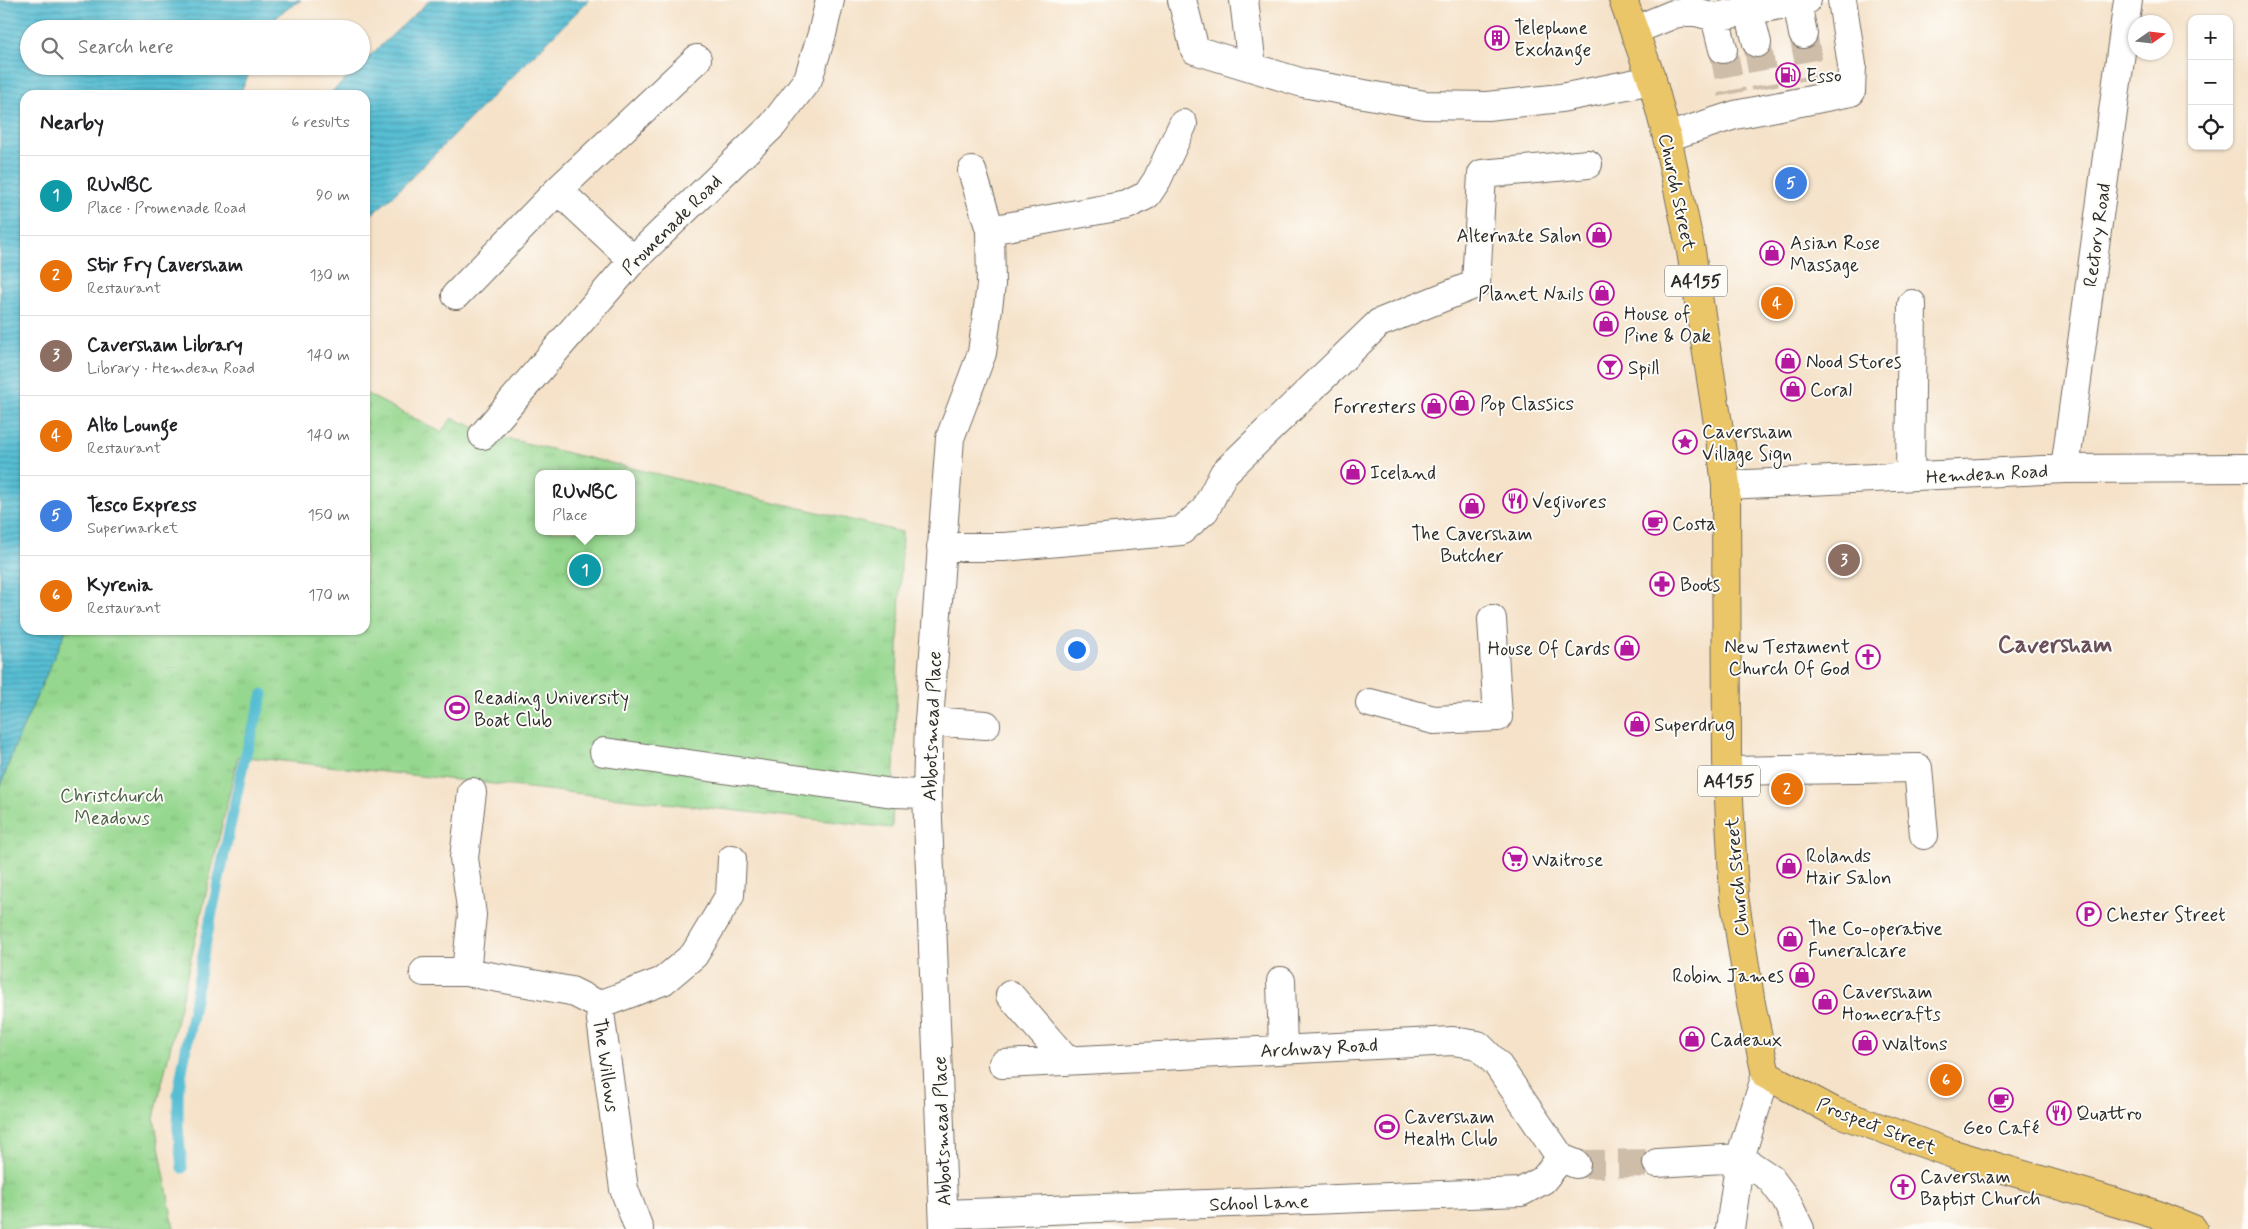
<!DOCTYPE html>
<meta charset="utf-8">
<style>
:root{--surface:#fff;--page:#f2f2f2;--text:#202124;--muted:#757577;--line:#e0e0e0;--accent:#0b8043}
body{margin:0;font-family:Mynerve,sans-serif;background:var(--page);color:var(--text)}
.controls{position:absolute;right:15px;top:15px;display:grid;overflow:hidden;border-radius:10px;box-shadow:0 1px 4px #0004}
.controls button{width:45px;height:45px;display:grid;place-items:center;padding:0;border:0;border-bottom:1px solid var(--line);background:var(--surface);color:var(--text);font:25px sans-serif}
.compass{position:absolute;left:2128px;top:15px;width:45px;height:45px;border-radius:50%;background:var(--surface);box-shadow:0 1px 4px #0004;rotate:76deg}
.you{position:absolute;left:1076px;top:649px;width:18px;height:18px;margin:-12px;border:4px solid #fff;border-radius:50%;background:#1a73e8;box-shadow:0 0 0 8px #1a73e833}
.badge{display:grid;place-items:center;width:32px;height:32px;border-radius:50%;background:var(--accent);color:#fff;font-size:16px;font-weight:700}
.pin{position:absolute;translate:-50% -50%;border:2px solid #fff;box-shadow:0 1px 5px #0006}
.popup{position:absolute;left:535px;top:470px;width:100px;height:65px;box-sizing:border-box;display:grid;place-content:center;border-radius:10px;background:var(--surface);filter:drop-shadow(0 1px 4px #0005);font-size:16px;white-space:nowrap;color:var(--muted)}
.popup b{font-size:19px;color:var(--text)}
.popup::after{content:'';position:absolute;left:50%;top:100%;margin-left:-10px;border:10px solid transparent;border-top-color:var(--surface)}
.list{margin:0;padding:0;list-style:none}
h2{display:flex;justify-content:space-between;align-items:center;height:65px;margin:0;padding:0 20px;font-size:21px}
h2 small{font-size:16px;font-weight:400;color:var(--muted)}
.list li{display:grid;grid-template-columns:32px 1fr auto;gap:15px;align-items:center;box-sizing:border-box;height:80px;padding:0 20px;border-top:1px solid var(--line)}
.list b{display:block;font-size:19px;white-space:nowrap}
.list p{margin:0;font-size:16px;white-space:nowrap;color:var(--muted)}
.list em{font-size:16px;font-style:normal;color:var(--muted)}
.icon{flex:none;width:28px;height:28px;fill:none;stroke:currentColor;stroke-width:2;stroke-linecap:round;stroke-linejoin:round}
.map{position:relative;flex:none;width:2248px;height:1229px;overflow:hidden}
.search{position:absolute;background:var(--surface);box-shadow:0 1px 4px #0004;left:20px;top:20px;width:350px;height:55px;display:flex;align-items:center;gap:12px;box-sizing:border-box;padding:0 18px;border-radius:28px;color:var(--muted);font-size:19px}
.panel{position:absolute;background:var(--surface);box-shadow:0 1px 4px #0004;left:20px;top:90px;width:350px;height:545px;border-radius:15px}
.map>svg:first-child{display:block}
.grass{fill:url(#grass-tufts);stroke:#60815c;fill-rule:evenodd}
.water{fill:url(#water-rules);stroke:#40747f}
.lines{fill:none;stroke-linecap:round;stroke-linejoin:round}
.stream{stroke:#56bdd3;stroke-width:11}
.minor-tunnel{stroke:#cdbda9;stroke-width:28;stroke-dasharray:28 14;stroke-linecap:butt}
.minor-casing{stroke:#726b62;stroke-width:30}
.major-casing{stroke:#726b62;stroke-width:30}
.minor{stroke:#fff;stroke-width:28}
.major{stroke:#ebc669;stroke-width:28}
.labels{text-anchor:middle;stroke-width:4;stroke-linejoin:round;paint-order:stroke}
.shield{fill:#fdfcf7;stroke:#6a6a68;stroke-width:1}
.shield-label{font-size:18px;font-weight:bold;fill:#2b2b2b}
.poi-label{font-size:19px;fill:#2b2b2b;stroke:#fdfcf7;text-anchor:start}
.street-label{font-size:19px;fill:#2b2b2b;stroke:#fdfcf7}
.park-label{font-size:19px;fill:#4b5f49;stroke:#fdfcf7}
.district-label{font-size:24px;font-weight:bold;fill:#6a505a;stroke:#fdfcf7}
</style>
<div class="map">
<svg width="2248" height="1229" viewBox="0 0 2248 1229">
<defs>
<pattern id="grass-tufts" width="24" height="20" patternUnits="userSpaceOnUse" patternTransform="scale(1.25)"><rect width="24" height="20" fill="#95d78e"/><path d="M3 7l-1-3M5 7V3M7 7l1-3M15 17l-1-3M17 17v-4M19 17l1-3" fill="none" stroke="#81b97b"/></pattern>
<pattern id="water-rules" width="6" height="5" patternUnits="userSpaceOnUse" patternTransform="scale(1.25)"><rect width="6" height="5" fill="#56bdd3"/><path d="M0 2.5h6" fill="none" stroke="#479aab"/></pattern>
</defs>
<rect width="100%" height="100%" fill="#fdfcf7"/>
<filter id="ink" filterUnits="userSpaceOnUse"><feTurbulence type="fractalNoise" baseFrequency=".02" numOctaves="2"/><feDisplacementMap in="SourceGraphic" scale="10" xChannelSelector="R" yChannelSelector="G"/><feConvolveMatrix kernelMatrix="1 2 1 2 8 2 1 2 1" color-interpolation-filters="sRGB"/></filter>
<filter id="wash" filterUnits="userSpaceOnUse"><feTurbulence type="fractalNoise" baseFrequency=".0096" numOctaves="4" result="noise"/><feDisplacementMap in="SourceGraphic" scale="20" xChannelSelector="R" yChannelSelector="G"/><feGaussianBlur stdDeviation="1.12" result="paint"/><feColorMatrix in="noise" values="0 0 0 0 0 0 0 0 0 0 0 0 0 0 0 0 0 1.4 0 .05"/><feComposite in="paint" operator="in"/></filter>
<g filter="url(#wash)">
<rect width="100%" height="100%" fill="#f5e2c9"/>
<!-- grass -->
<path class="grass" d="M 365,393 L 441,432 L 452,418 L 496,436 L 902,532 L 892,828 L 238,756 L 154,1118 L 174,1229 L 0,1229 L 0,788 L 16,743 L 66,630 L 365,630 ZM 539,474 L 631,474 L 631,531 L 539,531 Z"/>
<!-- water -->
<path class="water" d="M 0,0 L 301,0 L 278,15 L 272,29 L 29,29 L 29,66 L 253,66 L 239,95 L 25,95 L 25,630 L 66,630 L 16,743 L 0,788 Z
M 430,0 L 589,0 L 392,197 L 365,220 L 365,95 L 328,95 L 361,66 L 361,64 Z"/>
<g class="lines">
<!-- stream -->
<path class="stream" d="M 182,1168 L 178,1128 L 178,1093 L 202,960 L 243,764 L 263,694"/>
</g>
</g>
<g filter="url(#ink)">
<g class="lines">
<!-- minor-tunnel -->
<path class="minor-tunnel" d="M 1803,34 L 1812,79
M 1757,43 L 1765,88
M 1723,49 L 1732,94
M 1576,1164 L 1657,1163"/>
<!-- minor casing -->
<g class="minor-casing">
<path id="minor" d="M 1182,0 L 1195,50 L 1303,83 L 1425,105 L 1487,106 L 1561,98 L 1652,80
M 1244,0 L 1252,67
M 1797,2 L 1803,34
M 1749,11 L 1757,43
M 1715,17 L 1723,49
M 1635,30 L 1674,14 L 1692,11 L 1715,17 L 1807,0
M 1667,137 L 1735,115 L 1851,92 L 1852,65 L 1842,0
M 990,230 L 1127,205 L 1147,195 L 1157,180 L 1183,124
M 633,260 L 558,190 L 697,59
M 456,295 L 558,190
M 483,435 L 633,260 L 773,125 L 808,79 L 822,34 L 830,0
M 2065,469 L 2128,0
M 1910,476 L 1912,304
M 1726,485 L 2065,469 L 2248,468
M 941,547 L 1004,547 L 1181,531 L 1205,510 L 1224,473 L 1379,323 L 1476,284 L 1482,174 L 1588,164
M 1370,703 L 1434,720 L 1498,717 L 1492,619
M 929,721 L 986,725
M 604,752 L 893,793 L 927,794
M 1729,771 L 1918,768 L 1924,835
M 424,972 L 466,972 L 472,915 L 464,858 L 472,792
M 466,972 L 571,991 L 599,1005
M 1281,981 L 1283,1049
M 1010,995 L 1067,1061
M 1003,1064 L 1453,1041 L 1478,1045 L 1497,1064 L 1561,1158 L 1576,1164
M 1657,1163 L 1740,1158 L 1770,1178 L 1785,1198 L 1800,1229
M 944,1214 L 1521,1192 L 1543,1180 L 1561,1158
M 639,1229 L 624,1189 L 599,1005 L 663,981 L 694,955 L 730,895 L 732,859
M 944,1229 L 927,794 L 929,721 L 950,438 L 982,353 L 991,285 L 990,230 L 972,171
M 1730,1229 L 1740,1158 L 1766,1075"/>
</g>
<!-- major casing -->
<g class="major-casing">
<path id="major" d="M 1623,0 L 1652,80 L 1667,137 L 1691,251 L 1719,430 L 1726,485 L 1727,761 L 1734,896 L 1751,1004 L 1766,1075 L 1833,1111 L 1953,1154 L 2158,1215 L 2193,1229"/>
</g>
<!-- minor -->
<use href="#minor" class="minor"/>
<!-- major -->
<use href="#major" class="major"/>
</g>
</g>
<!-- icons -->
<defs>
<g id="building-ring" transform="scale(1.25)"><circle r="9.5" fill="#fdfcf7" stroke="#b5179e" stroke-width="1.5"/><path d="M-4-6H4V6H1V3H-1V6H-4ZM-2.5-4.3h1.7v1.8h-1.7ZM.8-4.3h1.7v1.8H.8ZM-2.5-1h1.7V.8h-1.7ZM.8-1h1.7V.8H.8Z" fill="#b5179e"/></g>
<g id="fuel-ring" transform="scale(1.25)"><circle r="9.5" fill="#fdfcf7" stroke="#b5179e" stroke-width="1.5"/><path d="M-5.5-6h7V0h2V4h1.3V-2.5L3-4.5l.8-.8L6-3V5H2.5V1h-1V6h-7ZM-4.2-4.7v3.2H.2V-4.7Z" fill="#b5179e"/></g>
<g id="shop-ring" transform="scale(1.25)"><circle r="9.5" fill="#fdfcf7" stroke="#b5179e" stroke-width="1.5"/><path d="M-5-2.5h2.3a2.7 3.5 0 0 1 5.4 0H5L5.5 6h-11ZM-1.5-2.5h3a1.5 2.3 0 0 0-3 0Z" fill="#b5179e"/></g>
<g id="bar-ring" transform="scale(1.25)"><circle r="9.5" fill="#fdfcf7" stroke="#b5179e" stroke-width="1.5"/><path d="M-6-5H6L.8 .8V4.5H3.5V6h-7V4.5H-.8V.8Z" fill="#b5179e"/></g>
<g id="sight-ring" transform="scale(1.25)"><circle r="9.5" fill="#fdfcf7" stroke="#b5179e" stroke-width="1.5"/><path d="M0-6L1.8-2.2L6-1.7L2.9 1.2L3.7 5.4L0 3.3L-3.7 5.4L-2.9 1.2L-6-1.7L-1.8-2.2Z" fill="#b5179e"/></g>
<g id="restaurant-ring" transform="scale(1.25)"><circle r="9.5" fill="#fdfcf7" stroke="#b5179e" stroke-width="1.5"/><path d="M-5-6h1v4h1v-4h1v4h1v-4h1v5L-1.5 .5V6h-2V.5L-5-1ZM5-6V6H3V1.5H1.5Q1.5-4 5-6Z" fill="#b5179e"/></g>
<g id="cafe-ring" transform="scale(1.25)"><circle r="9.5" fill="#fdfcf7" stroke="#b5179e" stroke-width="1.5"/><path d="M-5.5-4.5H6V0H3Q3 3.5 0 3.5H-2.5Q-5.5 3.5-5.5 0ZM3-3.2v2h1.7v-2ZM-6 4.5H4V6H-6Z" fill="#b5179e"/></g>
<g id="pharmacy-ring" transform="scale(1.25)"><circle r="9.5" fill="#fdfcf7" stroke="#b5179e" stroke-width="1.5"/><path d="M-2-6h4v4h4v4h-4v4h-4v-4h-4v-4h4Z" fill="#b5179e"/></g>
<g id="church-ring" transform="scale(1.25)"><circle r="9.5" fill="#fdfcf7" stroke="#b5179e" stroke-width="1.5"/><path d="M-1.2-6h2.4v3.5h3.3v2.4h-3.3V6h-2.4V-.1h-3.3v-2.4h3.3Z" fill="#b5179e"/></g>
<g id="stadium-ring" transform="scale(1.25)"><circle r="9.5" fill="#fdfcf7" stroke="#b5179e" stroke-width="1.5"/><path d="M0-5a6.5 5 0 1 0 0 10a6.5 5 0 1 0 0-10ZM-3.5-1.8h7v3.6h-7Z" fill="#b5179e"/></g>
<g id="supermarket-ring" transform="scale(1.25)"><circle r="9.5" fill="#fdfcf7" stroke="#b5179e" stroke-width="1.5"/><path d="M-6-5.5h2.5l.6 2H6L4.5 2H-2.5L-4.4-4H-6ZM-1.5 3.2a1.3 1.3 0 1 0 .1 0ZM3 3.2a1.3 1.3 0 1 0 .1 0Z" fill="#b5179e"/></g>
<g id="parking-ring" transform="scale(1.25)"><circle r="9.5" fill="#fdfcf7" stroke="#b5179e" stroke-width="1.5"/><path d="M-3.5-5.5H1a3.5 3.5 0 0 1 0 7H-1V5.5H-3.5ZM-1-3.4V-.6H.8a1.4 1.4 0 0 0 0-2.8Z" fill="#b5179e"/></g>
</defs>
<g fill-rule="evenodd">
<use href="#building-ring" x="1497" y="38"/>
<use href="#fuel-ring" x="1788" y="75"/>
<use href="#shop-ring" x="1599" y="235"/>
<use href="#shop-ring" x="1772" y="253"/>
<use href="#shop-ring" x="1602" y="293"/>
<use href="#shop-ring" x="1606" y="324"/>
<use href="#shop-ring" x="1788" y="361"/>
<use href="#bar-ring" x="1610" y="367"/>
<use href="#shop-ring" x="1793" y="389"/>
<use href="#shop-ring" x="1462" y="403"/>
<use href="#shop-ring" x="1434" y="406"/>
<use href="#sight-ring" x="1685" y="442"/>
<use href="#shop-ring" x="1353" y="472"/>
<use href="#restaurant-ring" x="1515" y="501"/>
<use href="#shop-ring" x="1472" y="506"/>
<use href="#cafe-ring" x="1655" y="523"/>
<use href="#pharmacy-ring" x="1662" y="584"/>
<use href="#shop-ring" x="1627" y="648"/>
<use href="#church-ring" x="1868" y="657"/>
<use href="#stadium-ring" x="457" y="708"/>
<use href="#shop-ring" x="1637" y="724"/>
<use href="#supermarket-ring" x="1515" y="859"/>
<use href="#shop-ring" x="1789" y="866"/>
<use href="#parking-ring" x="2089" y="914"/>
<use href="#shop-ring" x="1790" y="939"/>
<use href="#shop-ring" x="1802" y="975"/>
<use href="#shop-ring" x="1825" y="1002"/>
<use href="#shop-ring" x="1692" y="1039"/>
<use href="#shop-ring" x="1865" y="1043"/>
<use href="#cafe-ring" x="2001" y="1100"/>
<use href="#restaurant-ring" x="2059" y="1113"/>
<use href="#stadium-ring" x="1387" y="1127"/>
<use href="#church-ring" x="1903" y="1187"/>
</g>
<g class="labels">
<!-- shield labels -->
<g class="shield">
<rect x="1665" y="265.5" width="62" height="31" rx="4"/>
<rect x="1698" y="765.5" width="62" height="31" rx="4"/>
</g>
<g class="shield-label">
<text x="1696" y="287">A4155</text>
<text x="1729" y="787">A4155</text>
</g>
<!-- poi labels -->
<g class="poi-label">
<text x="1514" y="34">Telephone<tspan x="1514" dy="22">Exchange</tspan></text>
<text x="1806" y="82">Esso</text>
<text x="1582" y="242" text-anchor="end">Alternate Salon</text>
<text x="1790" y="249">Asian Rose<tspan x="1790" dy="22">Massage</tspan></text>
<text x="1584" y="300" text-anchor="end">Planet Nails</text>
<text x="1624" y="320">House of<tspan x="1624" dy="22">Pine &amp; Oak</tspan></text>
<text x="1806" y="368">Nood Stores</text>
<text x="1628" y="374">Spill</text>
<text x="1810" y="396">Coral</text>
<text x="1480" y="410">Pop Classics</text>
<text x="1416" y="413" text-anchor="end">Forresters</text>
<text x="1702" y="438">Caversham<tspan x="1702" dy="22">Village Sign</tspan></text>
<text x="1370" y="479">Iceland</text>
<text x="1532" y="508">Vegivores</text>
<text x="1672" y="530">Costa</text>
<text x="1472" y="540" text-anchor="middle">The Caversham<tspan x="1472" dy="22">Butcher</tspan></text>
<text x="1680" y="591">Boots</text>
<text x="1850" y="653" text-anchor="end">New Testament<tspan x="1850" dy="22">Church Of God</tspan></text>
<text x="1610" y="655" text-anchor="end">House Of Cards</text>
<text x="474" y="704">Reading University<tspan x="474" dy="22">Boat Club</tspan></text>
<text x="1654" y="731">Superdrug</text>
<text x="1806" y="862">Rolands<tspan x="1806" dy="22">Hair Salon</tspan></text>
<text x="1532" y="866">Waitrose</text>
<text x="2106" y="921">Chester Street</text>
<text x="1808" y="935">The Co-operative<tspan x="1808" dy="22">Funeralcare</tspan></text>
<text x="1784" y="982" text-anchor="end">Robin James</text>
<text x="1842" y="998">Caversham<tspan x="1842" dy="22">Homecrafts</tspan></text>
<text x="1710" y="1046">Cadeaux</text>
<text x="1882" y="1050">Waltons</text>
<text x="2076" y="1120">Quattro</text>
<text x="1404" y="1123">Caversham<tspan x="1404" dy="22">Health Club</tspan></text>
<text x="2001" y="1134" text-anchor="middle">Geo Café</text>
<text x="1920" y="1183">Caversham<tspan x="1920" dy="22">Baptist Church</tspan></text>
</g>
<!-- street labels -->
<g class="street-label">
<text transform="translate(1678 192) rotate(78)" y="7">Church Street</text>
<text transform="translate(671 224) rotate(-45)" y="7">Promenade Road</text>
<text transform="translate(2096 235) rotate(-82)" y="7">Rectory Road</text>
<text transform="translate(1987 473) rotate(-3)" y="7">Hemdean Road</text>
<text transform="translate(931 726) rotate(-88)" y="7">Abbotsmead Place</text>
<text transform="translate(1736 877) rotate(-95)" y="7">Church Street</text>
<text transform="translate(1319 1047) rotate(-3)" y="7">Archway Road</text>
<text transform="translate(607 1065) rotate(82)" y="7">The Willows</text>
<text transform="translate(1877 1125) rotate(21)" y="7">Prospect Street</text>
<text transform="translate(941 1131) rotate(-92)" y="7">Abbotsmead Place</text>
<text transform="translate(1259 1202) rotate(-2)" y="7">School Lane</text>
</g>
<!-- park labels -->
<g class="park-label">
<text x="112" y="802">Christchurch<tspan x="112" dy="22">Meadows</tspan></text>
</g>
<!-- district labels -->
<g class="district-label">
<text x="2055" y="652">Caversham</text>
</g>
</g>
</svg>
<div class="controls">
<button>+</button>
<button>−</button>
<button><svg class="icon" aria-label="locate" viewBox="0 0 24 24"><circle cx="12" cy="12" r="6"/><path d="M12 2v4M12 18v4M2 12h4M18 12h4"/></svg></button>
</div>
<svg class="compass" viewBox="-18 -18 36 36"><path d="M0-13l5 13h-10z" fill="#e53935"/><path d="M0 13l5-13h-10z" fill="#757577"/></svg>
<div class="you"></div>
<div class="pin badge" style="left:585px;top:570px;background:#0f9aa8">1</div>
<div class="popup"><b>RUWBC</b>Place</div>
<div class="pin badge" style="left:1787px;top:789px;background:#e8710a">2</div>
<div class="pin badge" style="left:1844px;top:560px;background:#8d6e63">3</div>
<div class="pin badge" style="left:1777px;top:303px;background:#e8710a">4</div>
<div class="pin badge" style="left:1791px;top:183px;background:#3f7fe0">5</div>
<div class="pin badge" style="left:1946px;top:1080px;background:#e8710a">6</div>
<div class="search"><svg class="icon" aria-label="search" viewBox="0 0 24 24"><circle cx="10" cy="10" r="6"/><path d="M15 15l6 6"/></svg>Search here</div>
<section class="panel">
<h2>Nearby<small>6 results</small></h2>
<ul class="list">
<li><span class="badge" style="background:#0f9aa8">1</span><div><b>RUWBC</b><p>Place · Promenade Road</p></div><em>90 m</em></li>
<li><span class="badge" style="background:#e8710a">2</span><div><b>Stir Fry Caversham</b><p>Restaurant</p></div><em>130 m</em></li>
<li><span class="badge" style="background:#8d6e63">3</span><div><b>Caversham Library</b><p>Library · Hemdean Road</p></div><em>140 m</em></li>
<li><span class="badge" style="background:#e8710a">4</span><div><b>Alto Lounge</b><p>Restaurant</p></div><em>140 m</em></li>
<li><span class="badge" style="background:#3f7fe0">5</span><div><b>Tesco Express</b><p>Supermarket</p></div><em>150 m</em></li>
<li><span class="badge" style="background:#e8710a">6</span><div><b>Kyrenia</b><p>Restaurant</p></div><em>170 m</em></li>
</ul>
</section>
</div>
